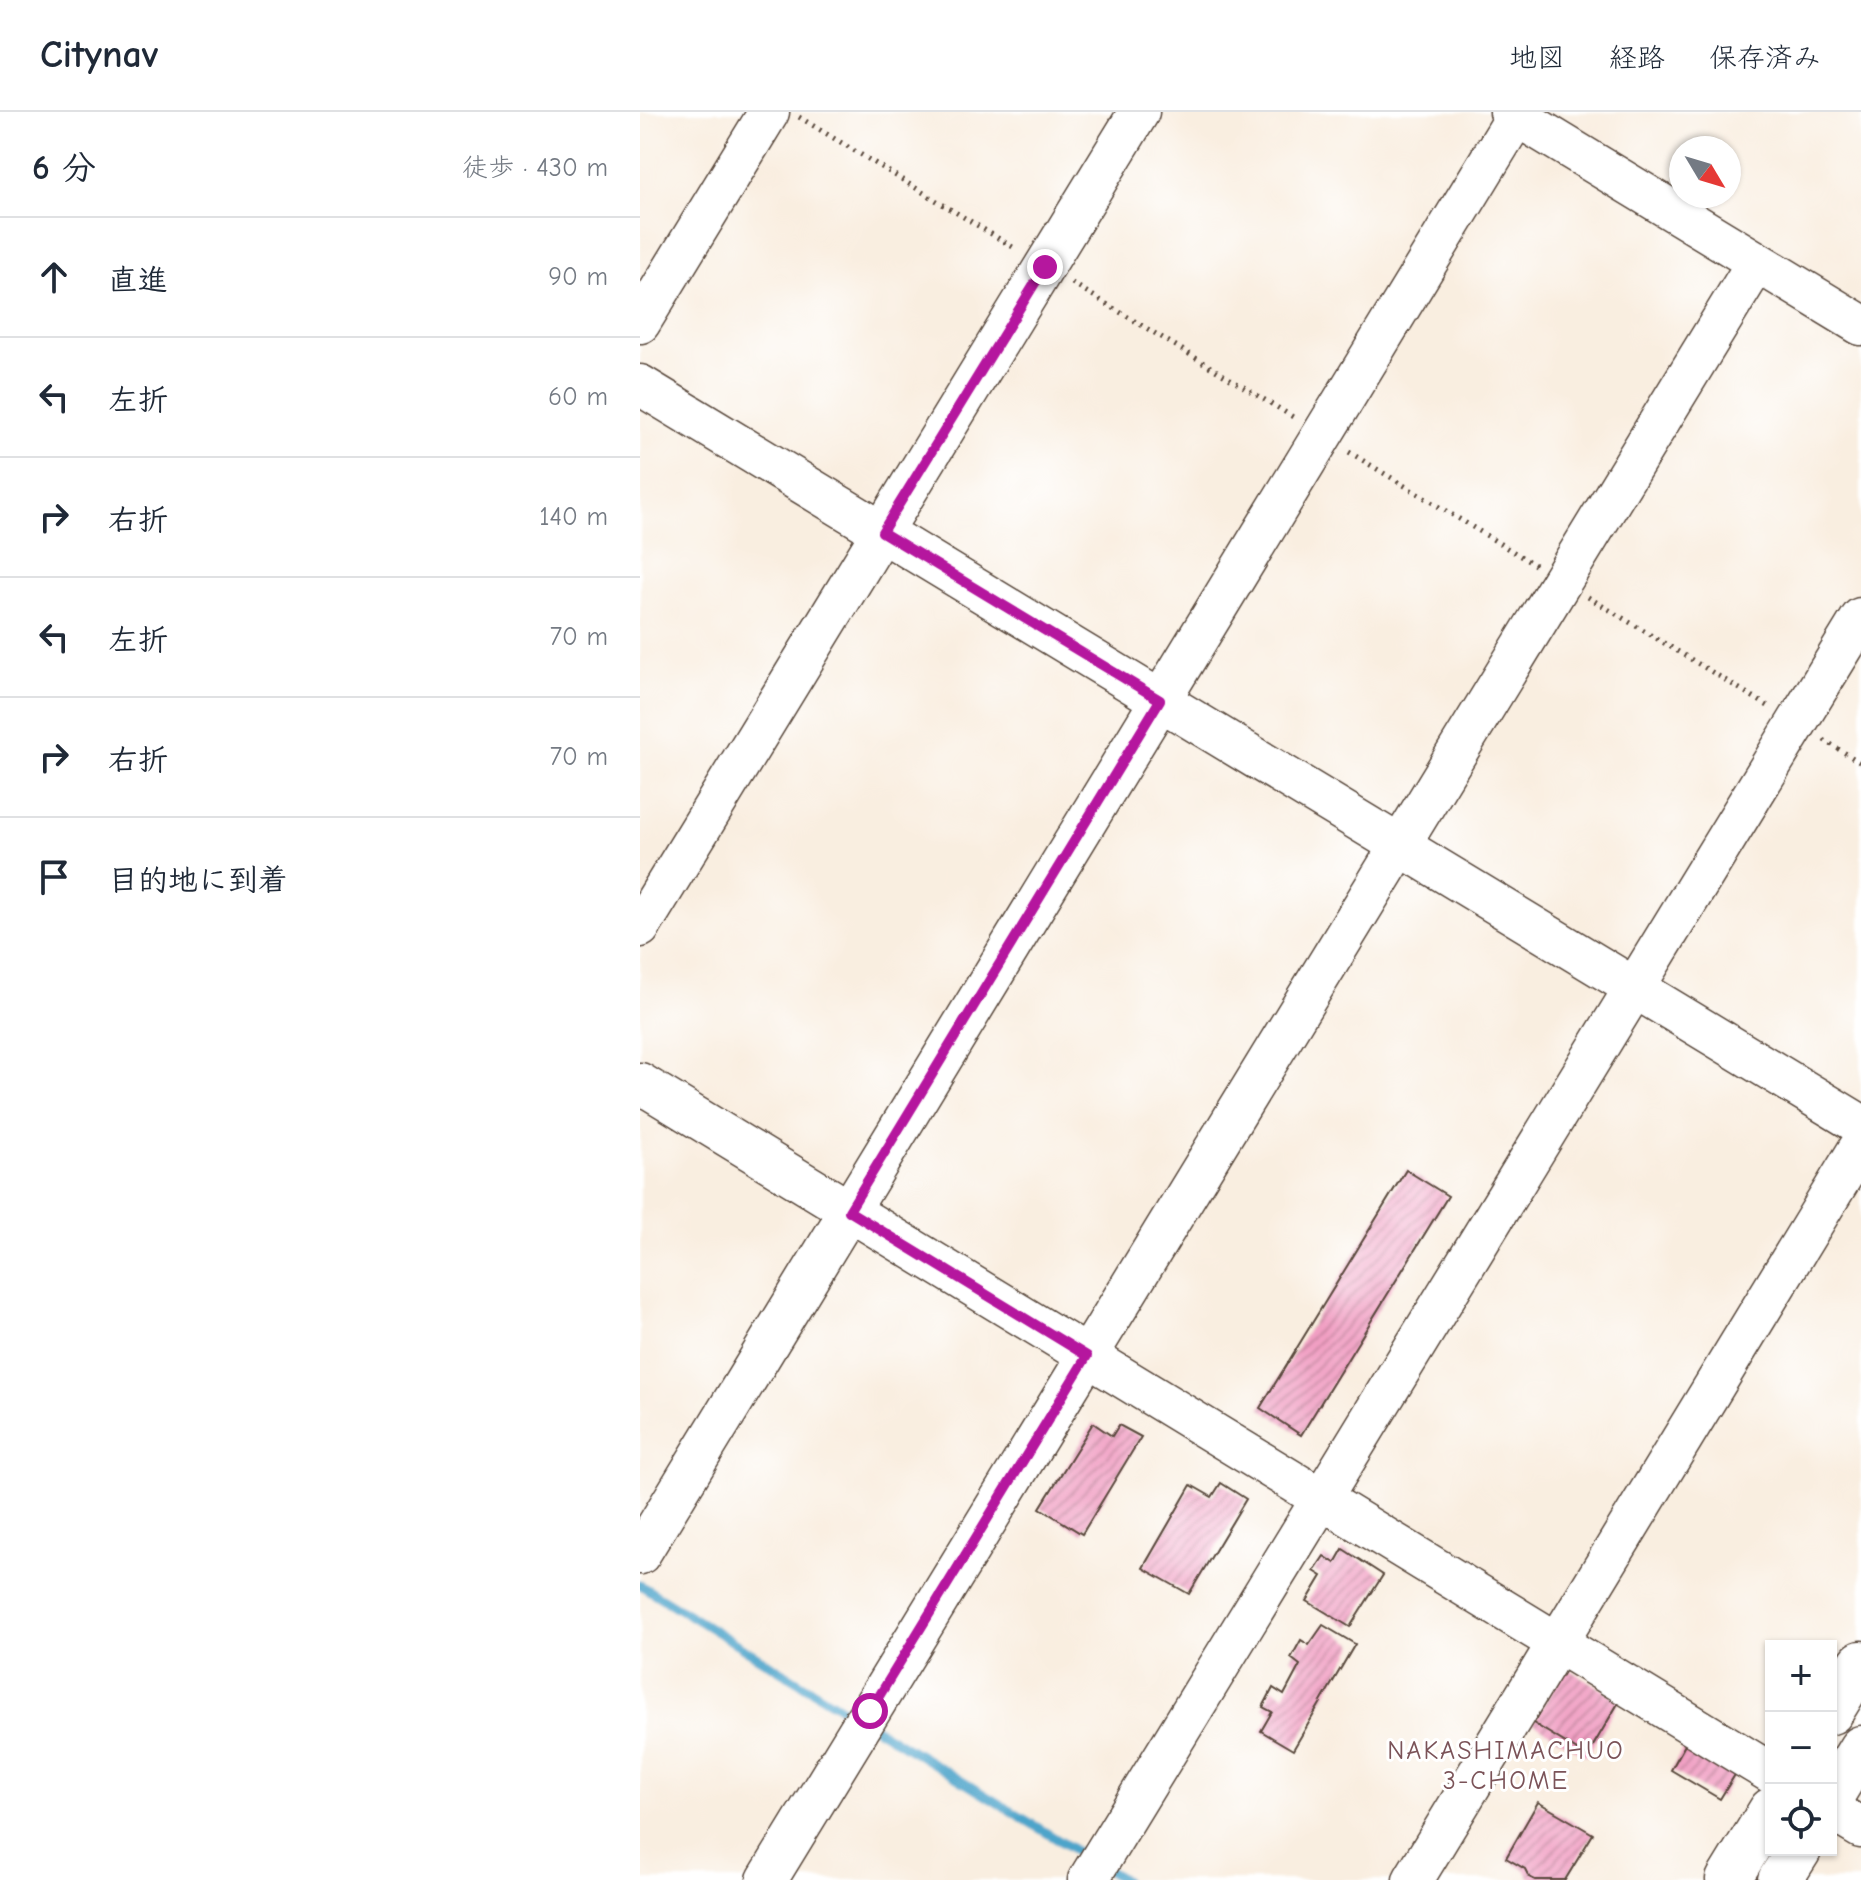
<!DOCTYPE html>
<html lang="ja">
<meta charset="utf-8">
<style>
:root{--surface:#fff;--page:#f6f6f7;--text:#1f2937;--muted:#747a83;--line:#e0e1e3}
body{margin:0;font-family:"Comic Neue","Klee One",sans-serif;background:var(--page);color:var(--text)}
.controls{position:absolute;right:24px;bottom:24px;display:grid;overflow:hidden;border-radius:0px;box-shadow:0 2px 6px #0004}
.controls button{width:72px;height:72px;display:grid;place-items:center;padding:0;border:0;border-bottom:2px solid var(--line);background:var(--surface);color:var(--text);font:40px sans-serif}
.compass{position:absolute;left:1029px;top:24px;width:72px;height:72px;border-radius:50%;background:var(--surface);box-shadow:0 2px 6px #0004;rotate:128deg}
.stop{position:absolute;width:24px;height:24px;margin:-18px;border:6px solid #b5179e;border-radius:50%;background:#fff}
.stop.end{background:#b5179e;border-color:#fff;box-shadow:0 2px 8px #0008}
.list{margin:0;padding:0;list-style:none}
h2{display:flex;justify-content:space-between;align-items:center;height:104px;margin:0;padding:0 32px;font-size:34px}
h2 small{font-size:26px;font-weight:400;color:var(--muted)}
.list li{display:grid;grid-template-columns:52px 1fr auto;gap:24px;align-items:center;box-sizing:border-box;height:120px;padding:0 32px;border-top:2px solid var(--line)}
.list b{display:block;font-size:30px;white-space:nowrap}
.list em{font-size:26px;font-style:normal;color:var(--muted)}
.icon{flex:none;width:44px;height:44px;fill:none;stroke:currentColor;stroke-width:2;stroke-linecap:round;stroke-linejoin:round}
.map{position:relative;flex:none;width:1221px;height:1768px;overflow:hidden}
header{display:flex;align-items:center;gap:48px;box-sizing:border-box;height:112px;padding:0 40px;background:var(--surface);border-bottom:2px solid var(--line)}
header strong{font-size:38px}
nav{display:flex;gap:44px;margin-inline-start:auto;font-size:28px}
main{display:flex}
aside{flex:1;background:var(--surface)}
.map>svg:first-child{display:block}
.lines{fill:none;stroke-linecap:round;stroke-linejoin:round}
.stream{stroke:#4da4ca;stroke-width:9}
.building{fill:url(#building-hatch)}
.minor-casing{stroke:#58473b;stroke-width:43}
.major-casing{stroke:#58473b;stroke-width:47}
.path{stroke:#58473b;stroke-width:5;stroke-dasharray:2 6;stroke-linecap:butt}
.minor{stroke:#fff;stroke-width:40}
.major{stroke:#fff;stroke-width:44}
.route{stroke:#b5179e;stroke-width:10}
.labels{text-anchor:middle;stroke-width:6;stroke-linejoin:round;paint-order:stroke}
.neighbourhood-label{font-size:26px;letter-spacing:2px;fill:#7b5358;stroke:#fff}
</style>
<header>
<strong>Citynav</strong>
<nav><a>地図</a><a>経路</a><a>保存済み</a></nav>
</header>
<main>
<aside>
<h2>6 分<small>徒歩 · 430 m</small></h2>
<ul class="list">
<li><svg class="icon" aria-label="ahead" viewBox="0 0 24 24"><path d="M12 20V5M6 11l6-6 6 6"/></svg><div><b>直進</b></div><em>90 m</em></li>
<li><svg class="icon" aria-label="left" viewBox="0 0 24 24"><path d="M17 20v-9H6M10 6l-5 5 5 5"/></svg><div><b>左折</b></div><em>60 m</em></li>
<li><svg class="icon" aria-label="right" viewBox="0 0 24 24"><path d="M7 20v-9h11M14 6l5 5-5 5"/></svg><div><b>右折</b></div><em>140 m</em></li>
<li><svg class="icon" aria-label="left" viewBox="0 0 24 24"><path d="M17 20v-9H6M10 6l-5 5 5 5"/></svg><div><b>左折</b></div><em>70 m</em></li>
<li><svg class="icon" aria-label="right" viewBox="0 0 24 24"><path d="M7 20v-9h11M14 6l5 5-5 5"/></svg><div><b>右折</b></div><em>70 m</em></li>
<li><svg class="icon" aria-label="arrive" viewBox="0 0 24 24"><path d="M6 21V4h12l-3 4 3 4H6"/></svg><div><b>目的地に到着</b></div></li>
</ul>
</aside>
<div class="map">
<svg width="1221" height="1768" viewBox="0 0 1221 1768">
<defs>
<pattern id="building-hatch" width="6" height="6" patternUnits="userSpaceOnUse" patternTransform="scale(2)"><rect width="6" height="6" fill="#f19fc3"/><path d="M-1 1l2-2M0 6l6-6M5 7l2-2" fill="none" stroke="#c4829e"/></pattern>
</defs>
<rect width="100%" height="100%" fill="#fff"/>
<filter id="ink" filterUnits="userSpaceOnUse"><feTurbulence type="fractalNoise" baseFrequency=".0125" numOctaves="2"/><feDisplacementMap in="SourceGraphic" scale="16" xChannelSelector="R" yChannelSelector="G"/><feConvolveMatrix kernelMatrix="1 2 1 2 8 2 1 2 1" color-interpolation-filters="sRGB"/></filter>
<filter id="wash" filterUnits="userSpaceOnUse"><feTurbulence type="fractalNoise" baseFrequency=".006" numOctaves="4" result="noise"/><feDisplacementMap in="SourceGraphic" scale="32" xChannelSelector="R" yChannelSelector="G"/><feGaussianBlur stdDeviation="1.8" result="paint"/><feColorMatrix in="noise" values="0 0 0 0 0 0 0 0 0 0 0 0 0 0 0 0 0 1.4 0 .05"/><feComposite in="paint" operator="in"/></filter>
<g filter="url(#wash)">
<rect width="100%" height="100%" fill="#f9eee0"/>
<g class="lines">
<!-- stream -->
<path class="stream" d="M 0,1473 L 216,1605
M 232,1614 L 451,1748
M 467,1758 L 484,1768"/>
</g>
<g id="blocks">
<!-- building -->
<path class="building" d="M 766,1058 L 808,1084 L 661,1323 L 620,1296 Z
M 453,1311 L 472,1324 L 479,1313 L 501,1325 L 442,1422 L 400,1396 Z
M 581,1371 L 606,1387 L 549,1482 L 503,1456 L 551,1373 L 572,1385 Z
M 703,1437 L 743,1463 L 710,1515 L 667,1489 L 682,1464 L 674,1459 L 684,1444 L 695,1451 Z
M 683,1513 L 715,1532 L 653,1638 L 621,1619 L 632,1600 L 623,1595 L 633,1576 L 644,1583 L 660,1553 L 651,1546 L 661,1528 L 669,1533 Z
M 925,1555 L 980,1588 L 947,1644 L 893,1611 Z
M 1046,1631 L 1096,1661 L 1080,1687 L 1031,1658 Z
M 898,1690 L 953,1722 L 925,1768 L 895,1768 L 889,1765 L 885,1757 L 866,1746 Z"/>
</g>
</g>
<g filter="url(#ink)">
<use href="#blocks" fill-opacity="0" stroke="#58473b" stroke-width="2"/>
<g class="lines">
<!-- minor casing -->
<g class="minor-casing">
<path id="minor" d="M 870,0 L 1221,213
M 0,211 L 129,0
M 0,273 L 1221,1013
M 0,815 L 499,0
M 0,971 L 1131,1661
M 0,1442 L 879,0
M 1191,1698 L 1221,1716
M 127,1768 L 1117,150
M 448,1768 L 1221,506
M 773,1768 L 1221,1033"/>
</g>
<!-- major casing -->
<g class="major-casing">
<path id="major" d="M 1191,1600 L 1221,1551
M 1191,1685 L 1221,1636
M 1088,1768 L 1131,1698
M 1140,1768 L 1159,1738"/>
</g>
<!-- path -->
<path class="path" d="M 159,5 L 376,137
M 432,171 L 653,305
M 709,340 L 895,453
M 948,485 L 1128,594
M 1184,628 L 1221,651"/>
<!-- minor -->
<use href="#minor" class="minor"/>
<!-- major -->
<use href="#major" class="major"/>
</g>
</g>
<g class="lines" filter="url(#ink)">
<!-- route -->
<path class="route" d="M 230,1599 L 447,1244 L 209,1099 L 520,588 L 242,420 L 405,155"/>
</g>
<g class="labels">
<!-- neighbourhood labels -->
<g class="neighbourhood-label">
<text x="866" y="1647">NAKASHIMACHUO<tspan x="866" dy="30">3-CHOME</tspan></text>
</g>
</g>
</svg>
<div class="controls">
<button>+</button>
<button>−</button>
<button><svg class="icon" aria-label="locate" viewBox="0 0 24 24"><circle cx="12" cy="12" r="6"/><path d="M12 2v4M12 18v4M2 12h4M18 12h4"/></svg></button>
</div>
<svg class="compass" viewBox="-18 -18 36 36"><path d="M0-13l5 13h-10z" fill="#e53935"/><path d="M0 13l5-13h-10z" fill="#747a83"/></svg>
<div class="stop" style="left:230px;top:1599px"></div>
<div class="stop end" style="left:405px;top:155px"></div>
</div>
</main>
